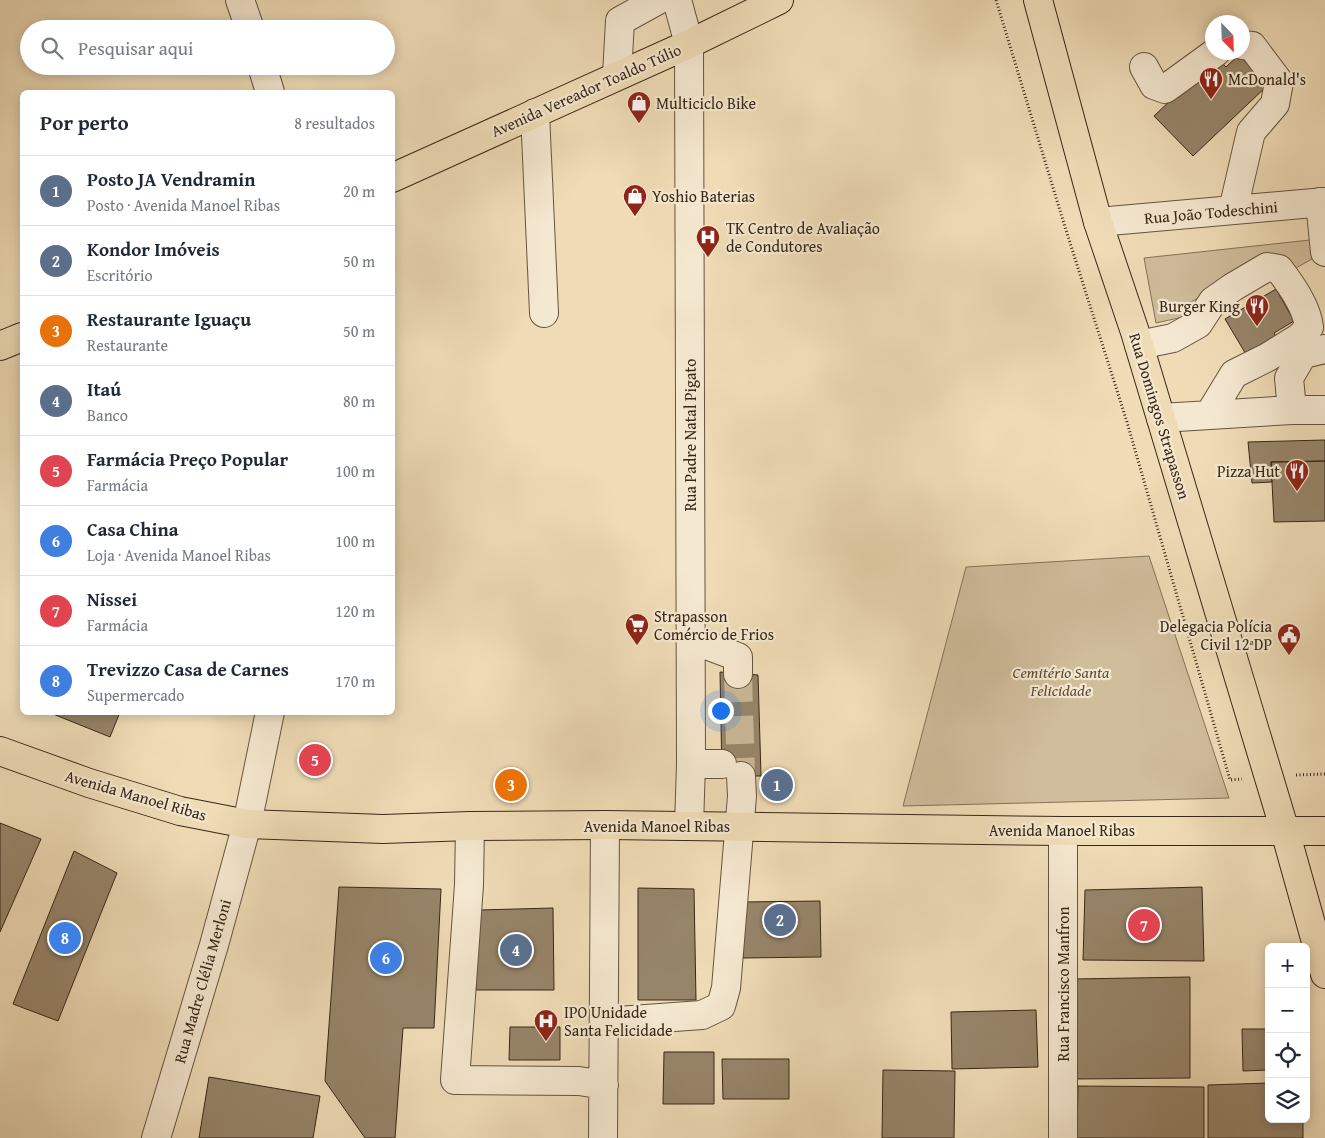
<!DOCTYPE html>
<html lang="pt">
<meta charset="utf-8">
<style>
:root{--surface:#fff;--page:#f2f2f3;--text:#1f2937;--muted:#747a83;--line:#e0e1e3;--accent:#db2777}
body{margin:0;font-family:"Gentium Book Plus",serif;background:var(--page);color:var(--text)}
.controls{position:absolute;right:15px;bottom:15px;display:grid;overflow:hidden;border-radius:8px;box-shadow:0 2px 12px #0003}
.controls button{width:45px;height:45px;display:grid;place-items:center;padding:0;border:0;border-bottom:1px solid var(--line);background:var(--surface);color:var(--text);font:25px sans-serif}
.compass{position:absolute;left:1205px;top:15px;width:45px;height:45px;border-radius:50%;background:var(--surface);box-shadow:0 2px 12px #0003;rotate:157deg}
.you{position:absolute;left:720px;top:710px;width:18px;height:18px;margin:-12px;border:4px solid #fff;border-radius:50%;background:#1a73e8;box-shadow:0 0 0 8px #1a73e833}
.badge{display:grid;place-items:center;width:32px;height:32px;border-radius:50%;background:var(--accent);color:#fff;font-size:16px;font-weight:700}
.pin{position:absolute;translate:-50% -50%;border:2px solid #fff;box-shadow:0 1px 5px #0006}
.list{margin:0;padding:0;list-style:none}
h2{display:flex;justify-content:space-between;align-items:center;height:65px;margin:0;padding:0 20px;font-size:21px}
h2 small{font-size:16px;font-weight:400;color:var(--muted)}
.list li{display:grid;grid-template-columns:32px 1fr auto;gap:15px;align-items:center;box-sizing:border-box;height:70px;padding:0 20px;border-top:1px solid var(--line)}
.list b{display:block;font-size:19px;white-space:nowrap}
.list p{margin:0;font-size:16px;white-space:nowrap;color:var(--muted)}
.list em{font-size:16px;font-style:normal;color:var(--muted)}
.icon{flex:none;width:28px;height:28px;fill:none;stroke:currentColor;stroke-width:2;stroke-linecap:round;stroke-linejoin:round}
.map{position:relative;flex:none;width:1325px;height:1138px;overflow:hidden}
.search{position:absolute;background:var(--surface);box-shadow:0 2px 12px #0003;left:20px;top:20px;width:375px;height:55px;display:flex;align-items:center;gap:12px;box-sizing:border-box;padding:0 18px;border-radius:28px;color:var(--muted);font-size:19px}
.panel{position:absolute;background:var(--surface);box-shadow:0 2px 12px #0003;left:20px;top:90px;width:375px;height:625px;border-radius:8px}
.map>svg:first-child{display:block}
.green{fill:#d0bd9c;stroke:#84725a}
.building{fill:#97856a;stroke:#372717}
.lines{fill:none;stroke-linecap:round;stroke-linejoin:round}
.minor-tunnel{stroke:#cab897;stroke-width:28;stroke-dasharray:28 14;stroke-linecap:butt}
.minor-casing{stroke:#65543f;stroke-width:30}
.major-casing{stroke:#372717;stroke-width:30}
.path{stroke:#372717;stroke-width:3;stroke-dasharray:1 2.5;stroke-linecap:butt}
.minor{stroke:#f5e8d0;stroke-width:28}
.major{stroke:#efdcb7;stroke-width:28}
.labels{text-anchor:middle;stroke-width:4.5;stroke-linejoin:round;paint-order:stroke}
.poi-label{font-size:16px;fill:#372717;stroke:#f5e8d0;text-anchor:start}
.street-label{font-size:16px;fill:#372717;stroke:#f5e8d0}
.park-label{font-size:16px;font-style:italic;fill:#5d4c38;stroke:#f5e8d0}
</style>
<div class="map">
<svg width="1325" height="1138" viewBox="0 0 1325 1138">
<rect width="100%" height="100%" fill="#efdcb7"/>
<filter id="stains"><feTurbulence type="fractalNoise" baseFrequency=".004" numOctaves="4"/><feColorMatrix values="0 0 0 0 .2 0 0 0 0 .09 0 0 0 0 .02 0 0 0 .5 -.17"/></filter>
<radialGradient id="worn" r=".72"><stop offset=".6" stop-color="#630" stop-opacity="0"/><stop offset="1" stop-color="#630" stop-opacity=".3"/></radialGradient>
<!-- green -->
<path class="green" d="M 1310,240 L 1312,259 L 1287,273 L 1232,280 L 1187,304 L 1183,317 L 1156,323 L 1144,258 Z
M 1149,556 L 1229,798 L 903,806 L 966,567 Z"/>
<!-- building -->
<path class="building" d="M 1239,55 L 1268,85 L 1193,156 L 1154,116 L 1216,57 L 1226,67 Z
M 1276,289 L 1294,321 L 1274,333 L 1280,343 L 1250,361 L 1225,319 Z
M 1325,440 L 1325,461 L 1271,462 L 1272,482 L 1252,483 L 1248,442 Z
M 1325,461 L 1325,521 L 1274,522 L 1271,462 Z
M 720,672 L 758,675 L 761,776 L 722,776 Z
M 54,712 L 120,712 L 110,737 L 53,714 Z
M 0,823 L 41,839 L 0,932 Z
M 74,851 L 117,873 L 58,1021 L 13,1004 Z
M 339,887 L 441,889 L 434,1028 L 403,1028 L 395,1138 L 365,1138 L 325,1081 Z
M 1202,887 L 1204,961 L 1083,960 L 1085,890 Z
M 638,888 L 694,889 L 696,1000 L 638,1000 Z
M 820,901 L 821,957 L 743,958 L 743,902 Z
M 553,908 L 554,990 L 476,990 L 479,910 Z
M 1190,977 L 1190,1078 L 1075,1079 L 1074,979 Z
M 1036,1010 L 1038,1067 L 952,1069 L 951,1012 Z
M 510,1027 L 560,1027 L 560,1060 L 509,1060 Z
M 1242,1029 L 1269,1029 L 1269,1070 L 1243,1071 Z
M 664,1052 L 714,1052 L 714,1104 L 663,1104 Z
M 722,1059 L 789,1059 L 789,1099 L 723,1099 Z
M 883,1070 L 955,1071 L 954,1138 L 882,1138 Z
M 209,1077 L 320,1096 L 313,1138 L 199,1138 Z
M 1269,1083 L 1269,1119 L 1303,1119 L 1303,1138 L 1208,1138 L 1208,1085 Z
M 1078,1086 L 1204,1087 L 1204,1138 L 1077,1138 Z"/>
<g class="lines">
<!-- minor-tunnel -->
<path class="minor-tunnel" d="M 738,674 L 741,776"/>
<!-- minor casing -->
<g class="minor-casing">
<path id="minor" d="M 240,0 L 250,29
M 677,0 L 689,44 L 691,764 L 689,826
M 262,66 L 270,92
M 1144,67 L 1154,85 L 1165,89 L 1216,52
M 617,75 L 620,21 L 658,0
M 535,113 L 544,313
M 1320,202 L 1325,252
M 1233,210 L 1251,132 L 1275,104 L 1279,82 L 1252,46 L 1242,45
M 1098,222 L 1325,202
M 1139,345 L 1173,338 L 1198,324 L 1213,301 L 1233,287 L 1267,267 L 1279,269 C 1291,285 1307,307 1309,327 L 1300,337 L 1268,357 L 1234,374 L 1209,415
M 1325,349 L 1303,354 L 1289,378 L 1292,410 L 1325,410
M 1161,418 L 1292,410
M 690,639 L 738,657 L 738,674
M 691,764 L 722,764
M 470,826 L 469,885 L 455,1080 L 579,1081 L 604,1085
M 604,1022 L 702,1015 L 721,1006 L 726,988 L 742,796 L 741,776
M 156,1138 L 214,945 L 247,824 L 270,712
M 603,1138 L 605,825
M 1063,1138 L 1063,831"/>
</g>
<!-- major casing -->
<g class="major-casing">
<path id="major" d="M 1038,0 L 1098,222 L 1135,332 L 1285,831 L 1325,974
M 392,178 L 689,44 L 779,0
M 0,346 L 22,337
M 0,751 L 89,783 L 180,811 L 247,824 L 383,829 L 470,826 L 605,825 L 1063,831 L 1325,831"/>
</g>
<!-- path -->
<path class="path" d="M 996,0 L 1065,227 L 1127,422 L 1230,780 L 1242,779
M 1296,775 L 1325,774"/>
<!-- minor -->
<use href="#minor" class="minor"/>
<!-- major -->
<use href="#major" class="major"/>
</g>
<!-- icons -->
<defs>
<g id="restaurant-pin" transform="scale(1.25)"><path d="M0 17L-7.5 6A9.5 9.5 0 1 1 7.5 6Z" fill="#8f2418" stroke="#f5e8d0"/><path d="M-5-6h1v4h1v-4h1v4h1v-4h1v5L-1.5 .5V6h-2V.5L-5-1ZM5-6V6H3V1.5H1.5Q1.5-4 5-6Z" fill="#fff"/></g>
<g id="shop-pin" transform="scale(1.25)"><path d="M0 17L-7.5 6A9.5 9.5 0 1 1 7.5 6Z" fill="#8f2418" stroke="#f5e8d0"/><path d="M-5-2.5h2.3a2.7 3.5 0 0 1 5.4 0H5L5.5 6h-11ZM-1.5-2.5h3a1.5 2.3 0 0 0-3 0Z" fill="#fff"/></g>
<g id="hospital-pin" transform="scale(1.25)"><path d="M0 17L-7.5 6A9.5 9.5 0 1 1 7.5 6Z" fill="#8f2418" stroke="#f5e8d0"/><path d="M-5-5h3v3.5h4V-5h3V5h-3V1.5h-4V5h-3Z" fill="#fff"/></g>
<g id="supermarket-pin" transform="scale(1.25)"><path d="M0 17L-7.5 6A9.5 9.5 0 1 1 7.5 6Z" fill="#8f2418" stroke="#f5e8d0"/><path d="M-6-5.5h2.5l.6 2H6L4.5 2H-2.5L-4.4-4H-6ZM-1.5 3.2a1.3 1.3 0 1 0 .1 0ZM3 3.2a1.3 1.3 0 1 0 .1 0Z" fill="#fff"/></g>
<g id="civic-pin" transform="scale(1.25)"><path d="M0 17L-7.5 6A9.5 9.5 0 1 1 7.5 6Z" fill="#8f2418" stroke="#f5e8d0"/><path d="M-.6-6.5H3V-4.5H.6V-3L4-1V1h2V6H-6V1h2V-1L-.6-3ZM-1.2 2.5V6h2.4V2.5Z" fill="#fff"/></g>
</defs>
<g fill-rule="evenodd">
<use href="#restaurant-pin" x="1211" y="79"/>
<use href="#shop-pin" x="639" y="103"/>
<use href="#shop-pin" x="635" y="196"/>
<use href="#hospital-pin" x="708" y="237"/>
<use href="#restaurant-pin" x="1257" y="306"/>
<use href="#restaurant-pin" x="1297" y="471"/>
<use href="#supermarket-pin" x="637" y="625"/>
<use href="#civic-pin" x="1289" y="635"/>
<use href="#hospital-pin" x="546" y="1021"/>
</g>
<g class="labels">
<!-- poi labels -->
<g class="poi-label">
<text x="1228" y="85">McDonald's</text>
<text x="656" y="109">Multiciclo Bike</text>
<text x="652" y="202">Yoshio Baterias</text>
<text x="726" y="234">TK Centro de Avaliação<tspan x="726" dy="18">de Condutores</tspan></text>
<text x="1240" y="312" text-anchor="end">Burger King</text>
<text x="1280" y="477" text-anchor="end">Pizza Hut</text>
<text x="654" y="622">Strapasson<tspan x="654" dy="18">Comércio de Frios</tspan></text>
<text x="1272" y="632" text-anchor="end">Delegacia Polícia<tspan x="1272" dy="18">Civil 12ªDP</tspan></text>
<text x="564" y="1018">IPO Unidade<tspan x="564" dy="18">Santa Felicidade</tspan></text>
</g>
<!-- street labels -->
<g class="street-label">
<text transform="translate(586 90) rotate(-24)" y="6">Avenida Vereador Toaldo Túlio</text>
<text transform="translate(1211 212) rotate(-5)" y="6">Rua João Todeschini</text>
<text transform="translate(1160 416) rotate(73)" y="6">Rua Domingos Strapasson</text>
<text transform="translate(690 435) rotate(-90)" y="6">Rua Padre Natal Pigato</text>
<text transform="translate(136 795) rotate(16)" y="6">Avenida Manoel Ribas</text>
<text x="657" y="832">Avenida Manoel Ribas</text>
<text x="1062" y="836">Avenida Manoel Ribas</text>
<text transform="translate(202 981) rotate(-74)" y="6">Rua Madre Clélia Merloni</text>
<text transform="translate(1063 984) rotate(-90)" y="6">Rua Francisco Manfron</text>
</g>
<!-- park labels -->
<g class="park-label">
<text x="1061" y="678">Cemitério Santa<tspan x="1061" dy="18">Felicidade</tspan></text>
</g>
</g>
<rect width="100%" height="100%" filter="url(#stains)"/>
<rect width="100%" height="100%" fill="url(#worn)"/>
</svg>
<div class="controls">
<button>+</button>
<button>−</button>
<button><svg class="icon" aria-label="locate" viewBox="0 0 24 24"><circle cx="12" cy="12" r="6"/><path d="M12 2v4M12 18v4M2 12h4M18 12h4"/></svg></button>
<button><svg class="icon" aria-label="layers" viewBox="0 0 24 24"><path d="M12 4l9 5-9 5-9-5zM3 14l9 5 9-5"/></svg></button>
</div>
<svg class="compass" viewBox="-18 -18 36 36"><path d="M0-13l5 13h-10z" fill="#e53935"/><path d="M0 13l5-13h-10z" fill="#747a83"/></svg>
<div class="you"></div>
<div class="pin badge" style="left:777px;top:785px;background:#5c6f8a">1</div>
<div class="pin badge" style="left:780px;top:920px;background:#5c6f8a">2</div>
<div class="pin badge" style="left:511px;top:785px;background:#e8710a">3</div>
<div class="pin badge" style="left:516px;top:950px;background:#5c6f8a">4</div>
<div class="pin badge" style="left:315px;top:760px;background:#e0444e">5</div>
<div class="pin badge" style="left:386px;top:958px;background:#3f7fe0">6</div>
<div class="pin badge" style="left:1144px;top:925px;background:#e0444e">7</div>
<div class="pin badge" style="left:65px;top:938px;background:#3f7fe0">8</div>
<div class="search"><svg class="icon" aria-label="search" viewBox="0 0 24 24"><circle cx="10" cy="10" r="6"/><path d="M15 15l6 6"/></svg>Pesquisar aqui</div>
<section class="panel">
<h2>Por perto<small>8 resultados</small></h2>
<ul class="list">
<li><span class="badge" style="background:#5c6f8a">1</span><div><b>Posto JA Vendramin</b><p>Posto · Avenida Manoel Ribas</p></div><em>20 m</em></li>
<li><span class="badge" style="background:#5c6f8a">2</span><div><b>Kondor Imóveis</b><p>Escritório</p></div><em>50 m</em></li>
<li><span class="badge" style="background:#e8710a">3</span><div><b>Restaurante Iguaçu</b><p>Restaurante</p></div><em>50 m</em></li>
<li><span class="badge" style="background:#5c6f8a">4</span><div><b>Itaú</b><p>Banco</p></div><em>80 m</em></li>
<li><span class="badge" style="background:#e0444e">5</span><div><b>Farmácia Preço Popular</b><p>Farmácia</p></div><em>100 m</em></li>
<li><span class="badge" style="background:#3f7fe0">6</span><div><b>Casa China</b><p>Loja · Avenida Manoel Ribas</p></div><em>100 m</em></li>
<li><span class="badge" style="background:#e0444e">7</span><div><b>Nissei</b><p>Farmácia</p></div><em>120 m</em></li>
<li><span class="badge" style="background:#3f7fe0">8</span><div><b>Trevizzo Casa de Carnes</b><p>Supermercado</p></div><em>170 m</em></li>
</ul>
</section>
</div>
